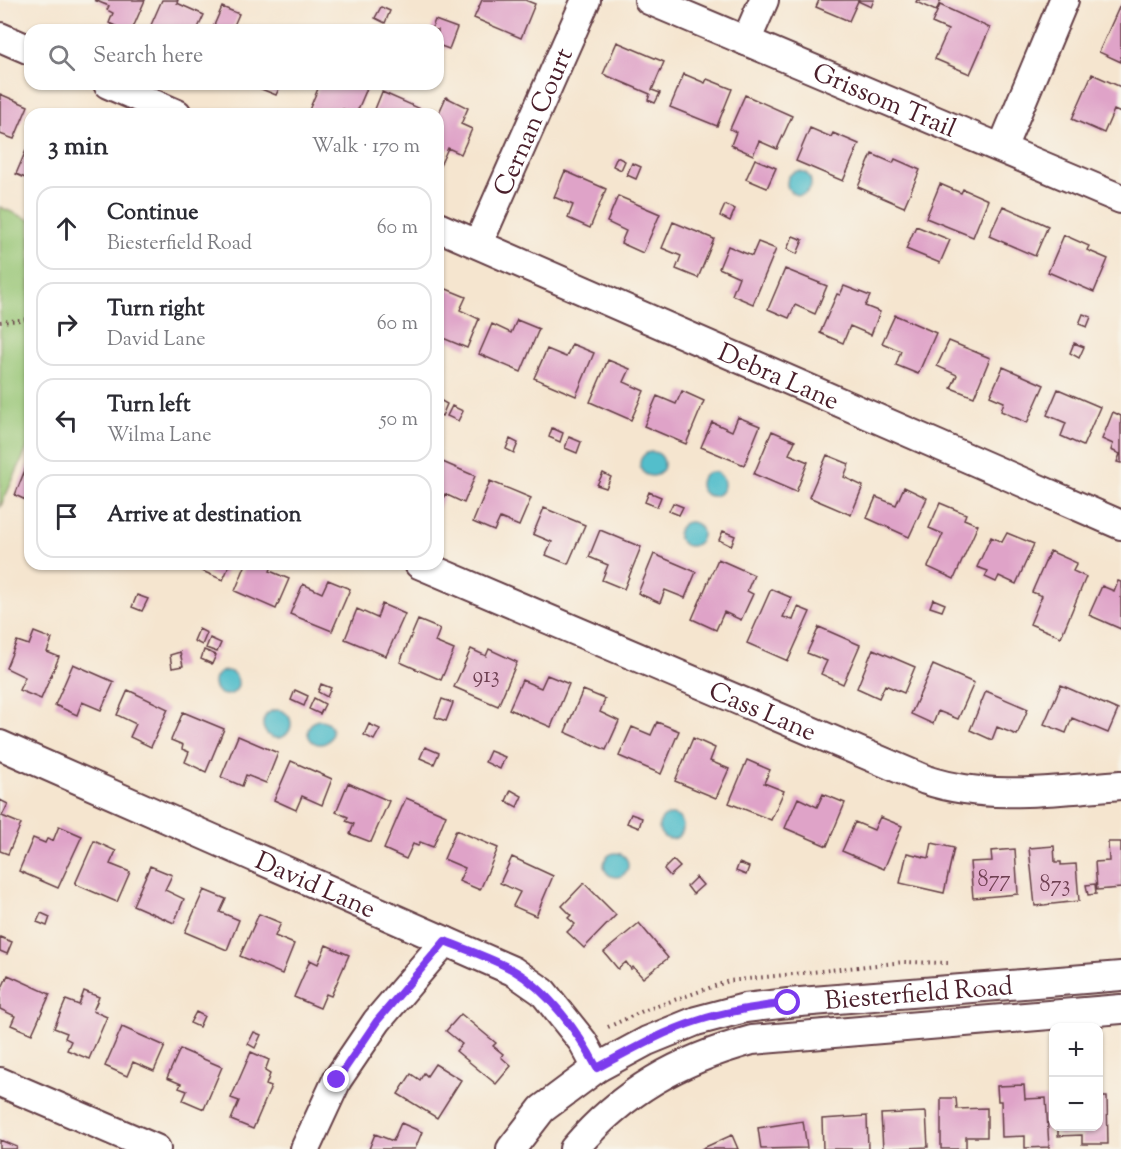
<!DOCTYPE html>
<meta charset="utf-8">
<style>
:root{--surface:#fff;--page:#f7f7f7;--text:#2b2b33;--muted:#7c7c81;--line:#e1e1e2}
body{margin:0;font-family:"Sorts Mill Goudy",serif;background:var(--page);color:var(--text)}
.controls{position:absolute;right:18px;bottom:18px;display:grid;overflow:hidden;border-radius:12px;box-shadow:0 2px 4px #0004}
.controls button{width:54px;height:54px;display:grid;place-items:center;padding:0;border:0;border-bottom:2px solid var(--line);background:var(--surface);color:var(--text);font:30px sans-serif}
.stop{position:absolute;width:18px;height:18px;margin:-14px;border:4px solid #7c3aed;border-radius:50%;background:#fff}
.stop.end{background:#7c3aed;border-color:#fff;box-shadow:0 2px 6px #0008}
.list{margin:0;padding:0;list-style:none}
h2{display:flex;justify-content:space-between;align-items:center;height:78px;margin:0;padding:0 24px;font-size:26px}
h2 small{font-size:20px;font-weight:400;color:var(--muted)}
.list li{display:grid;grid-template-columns:39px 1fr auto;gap:18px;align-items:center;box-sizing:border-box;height:84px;margin:0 12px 12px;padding:0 12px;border:2px solid var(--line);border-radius:18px}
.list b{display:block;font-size:22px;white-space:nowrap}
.list p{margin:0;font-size:20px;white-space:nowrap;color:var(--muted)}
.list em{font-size:20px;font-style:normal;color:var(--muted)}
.icon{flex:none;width:33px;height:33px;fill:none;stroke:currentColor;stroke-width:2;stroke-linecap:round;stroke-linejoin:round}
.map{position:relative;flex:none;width:1121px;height:1149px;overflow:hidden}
.search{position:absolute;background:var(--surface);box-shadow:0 2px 4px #0004;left:24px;top:24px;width:420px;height:66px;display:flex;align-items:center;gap:15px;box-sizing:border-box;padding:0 21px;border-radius:18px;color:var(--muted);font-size:22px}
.panel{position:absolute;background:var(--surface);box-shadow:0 2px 4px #0004;left:24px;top:108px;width:420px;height:462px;border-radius:18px}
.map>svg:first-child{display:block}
.green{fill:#96c574;stroke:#707250;stroke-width:1.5}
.water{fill:#52becb;stroke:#4e6e7b;stroke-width:1.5}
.building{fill:#dfa3c8}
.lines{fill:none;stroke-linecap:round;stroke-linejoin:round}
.minor-casing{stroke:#643d44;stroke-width:32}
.path{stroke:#643d44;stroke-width:4;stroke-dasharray:1.5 4.5;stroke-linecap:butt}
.minor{stroke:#fff;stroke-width:28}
.route{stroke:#7c3aed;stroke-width:8}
.labels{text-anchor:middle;stroke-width:5;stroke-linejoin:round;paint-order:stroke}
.number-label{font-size:22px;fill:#6f4052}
.street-label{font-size:26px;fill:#4a1f2b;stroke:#f7f3e8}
</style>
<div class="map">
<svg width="1121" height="1149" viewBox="0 0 1121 1149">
<rect width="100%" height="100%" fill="#f7f3e8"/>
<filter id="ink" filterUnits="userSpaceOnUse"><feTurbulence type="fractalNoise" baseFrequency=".0167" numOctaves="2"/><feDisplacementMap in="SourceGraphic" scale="12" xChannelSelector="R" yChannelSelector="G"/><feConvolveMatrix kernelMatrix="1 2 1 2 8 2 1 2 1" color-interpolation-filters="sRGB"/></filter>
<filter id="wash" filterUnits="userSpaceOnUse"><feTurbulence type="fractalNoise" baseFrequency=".008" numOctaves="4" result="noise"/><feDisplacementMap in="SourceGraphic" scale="24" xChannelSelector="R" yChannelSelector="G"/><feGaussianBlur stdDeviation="1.35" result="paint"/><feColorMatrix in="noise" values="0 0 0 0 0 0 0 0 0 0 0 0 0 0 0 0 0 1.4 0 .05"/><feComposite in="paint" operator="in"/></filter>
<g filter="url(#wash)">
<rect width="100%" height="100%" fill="#f5e5cf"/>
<!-- green -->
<path class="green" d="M 0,207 L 30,220 L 30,442 L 0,508 Z"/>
<!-- water -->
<path class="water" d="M787 183a12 12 0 1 1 24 0a12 12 0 1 1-24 0Z
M640 464a12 12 0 1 1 24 0a12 12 0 1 1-24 0Z
M700 484a12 12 0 1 1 24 0a12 12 0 1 1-24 0Z
M678 534a12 12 0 1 1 24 0a12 12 0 1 1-24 0Z
M214 683a12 12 0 1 1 24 0a12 12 0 1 1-24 0Z
M263 724a14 14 0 1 1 28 0a14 14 0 1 1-28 0Z
M308 732a12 12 0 1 1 24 0a12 12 0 1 1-24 0Z
M659 827a12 12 0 1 1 24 0a12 12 0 1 1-24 0Z
M604 865a12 12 0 1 1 24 0a12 12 0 1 1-24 0Z"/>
<g id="blocks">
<!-- building -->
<path class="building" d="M 94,0 L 145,0 L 132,30 L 124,30 L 109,23 L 113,13 L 107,10 L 109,6 Z
M 162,0 L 178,0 L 177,3 L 204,15 L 197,30 L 162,30 L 151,25 Z
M 482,0 L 525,0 L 535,4 L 521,38 L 474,18 Z
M 819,0 L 874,0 L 871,7 L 858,1 L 849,21 L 816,7 Z
M 917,0 L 941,0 L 936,11 L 916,2 Z
M 1121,3 L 1121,62 L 1099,52 Z
M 940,5 L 990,28 L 970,74 L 935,59 L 948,30 L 932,23 Z
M 222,7 L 239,14 L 232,30 L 212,30 Z
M 381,7 L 390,11 L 385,23 L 375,18 Z
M 435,20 L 457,28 L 449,49 L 438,45 L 438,30 L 431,30 Z
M 617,42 L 664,62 L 652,90 L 660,93 L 655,103 L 648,100 L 650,94 L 603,74 Z
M 684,74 L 705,83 L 707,79 L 732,89 L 717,126 L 670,107 Z
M 1092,74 L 1121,87 L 1121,113 L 1114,110 L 1104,133 L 1072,119 Z
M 255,84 L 281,84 L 276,95 L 254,86 Z
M 320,84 L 364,84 L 368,86 L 356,114 L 343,109 L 342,112 L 335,109 L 333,114 L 318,114 L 309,110 Z
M 382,92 L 423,110 L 421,114 L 373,114 Z
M 0,94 L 28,106 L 14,139 L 0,134 Z
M 745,95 L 792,116 L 777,149 L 759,141 L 753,155 L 731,145 L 736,132 L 730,129 Z
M 446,97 L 468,108 L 461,124 L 472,129 L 461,154 L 448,148 L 438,170 L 438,115 Z
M 810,128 L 831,137 L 833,133 L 859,144 L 843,181 L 796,161 Z
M 30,141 L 30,180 L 16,174 Z
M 872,154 L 893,163 L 895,159 L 920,170 L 904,207 L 858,187 Z
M 617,157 L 625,161 L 621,170 L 613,166 Z
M 755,159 L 776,168 L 767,188 L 746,179 Z
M 632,163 L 641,167 L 636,179 L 627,175 Z
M 565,171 L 606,189 L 590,228 L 568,218 L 573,205 L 554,197 Z
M 940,184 L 961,193 L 963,189 L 988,200 L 973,237 L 926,218 Z
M 618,196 L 660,214 L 643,253 L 621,243 L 626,231 L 607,222 Z
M 725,205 L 735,209 L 730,221 L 720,216 Z
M 1003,206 L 1048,226 L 1035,256 L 989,236 Z
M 673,222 L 714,239 L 698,278 L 676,269 L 681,256 L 662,248 Z
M 916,226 L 950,240 L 940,263 L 906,249 Z
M 1064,235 L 1089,246 L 1087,250 L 1108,259 L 1094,292 L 1048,272 Z
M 793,236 L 803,240 L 797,254 L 787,249 Z
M 758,242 L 776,249 L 753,304 L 732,295 L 739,277 L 719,268 L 728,246 L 752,256 Z
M 785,269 L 827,286 L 815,314 L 795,305 L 789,318 L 768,309 Z
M 844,286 L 870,296 L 865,306 L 880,312 L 871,335 L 850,326 L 843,343 L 820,333 L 837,294 L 840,295 Z
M 444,288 L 466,297 L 460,310 L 479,319 L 467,348 L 438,336 L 438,301 Z
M 1083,314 L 1091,317 L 1087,327 L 1079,324 Z
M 895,315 L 936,333 L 918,374 L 896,365 L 901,351 L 882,343 Z
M 517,320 L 539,329 L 521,372 L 479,354 L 492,324 L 511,333 Z
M 949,341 L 990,358 L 974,397 L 951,388 L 957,375 L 937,366 Z
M 1074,343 L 1084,347 L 1079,358 L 1070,353 Z
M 572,344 L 594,353 L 576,396 L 534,378 L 547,349 L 566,357 Z
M 608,360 L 630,369 L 624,382 L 644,391 L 631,420 L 590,402 Z
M 1003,367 L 1044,385 L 1027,423 L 1001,411 L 1004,402 L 990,396 Z
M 1058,389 L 1100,407 L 1083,446 L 1061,436 L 1066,423 L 1047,415 Z
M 682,391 L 704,401 L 686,444 L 644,426 L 657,396 L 676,404 Z
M 438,399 L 447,404 L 442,416 L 438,414 Z
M 452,406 L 463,411 L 458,421 L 447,416 Z
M 1113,412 L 1121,416 L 1121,463 L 1117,462 L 1120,454 L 1111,450 L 1113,444 L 1102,439 Z
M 738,417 L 760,426 L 744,465 L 701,447 L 712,422 L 732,431 Z
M 552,428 L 563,433 L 560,442 L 549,437 Z
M 772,431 L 795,441 L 789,454 L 808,462 L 796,492 L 754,474 Z
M 569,437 L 581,442 L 577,453 L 565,448 Z
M 510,439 L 518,443 L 514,453 L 506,449 Z
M 827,455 L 849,464 L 844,477 L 863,486 L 851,515 L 809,497 Z
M 438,460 L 475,476 L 464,503 L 445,494 L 438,510 Z
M 27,465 L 30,467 L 30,502 L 15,495 Z
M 603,473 L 611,477 L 606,488 L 597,485 Z
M 490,481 L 531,498 L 519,526 L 500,518 L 494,531 L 473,522 Z
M 904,487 L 927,498 L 909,537 L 867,518 L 876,497 L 896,505 Z
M 649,492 L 661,497 L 657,507 L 645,502 Z
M 673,503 L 683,507 L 679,515 L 669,511 Z
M 940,503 L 966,514 L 964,519 L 978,525 L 954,579 L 928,567 L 943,534 L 929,528 Z
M 544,508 L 585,525 L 568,564 L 546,555 L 552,542 L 533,534 Z
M 600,530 L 641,547 L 624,589 L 602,580 L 608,565 L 589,557 Z
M 723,531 L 735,536 L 731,546 L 719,540 Z
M 1007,533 L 1034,544 L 1016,584 L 999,576 L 996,582 L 985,577 L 988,571 L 977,567 L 991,537 L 1002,542 Z
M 1050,551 L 1077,563 L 1073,571 L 1086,577 L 1061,637 L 1030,624 L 1042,596 L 1032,592 Z
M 654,554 L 696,572 L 685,598 L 665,590 L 660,603 L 638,593 Z
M 718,559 L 754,575 L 747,591 L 753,594 L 741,620 L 724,612 L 716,630 L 692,619 Z
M 186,564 L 230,564 L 223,580 Z
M 246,564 L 273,564 L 270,571 L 289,579 L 276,609 L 235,591 Z
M 328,580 L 350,589 L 332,631 L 290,614 L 303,584 L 322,593 Z
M 1118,581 L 1121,582 L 1121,629 L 1089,615 L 1102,586 L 1114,591 Z
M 771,589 L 792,598 L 783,617 L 793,620 L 798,607 L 810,612 L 788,661 L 747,643 Z
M 137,595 L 148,599 L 142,611 L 132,607 Z
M 933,599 L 945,604 L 942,611 L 930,607 Z
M 382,604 L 405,614 L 386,656 L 345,639 L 357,609 L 377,618 Z
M 418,620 L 440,629 L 435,642 L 454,650 L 441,680 L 400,662 Z
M 819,627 L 860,645 L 843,684 L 821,674 L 827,661 L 807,653 Z
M 199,629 L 207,633 L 202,645 L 194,641 Z
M 34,632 L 52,639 L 47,652 L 59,657 L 41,699 L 19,690 L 25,677 L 6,668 L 17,641 L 29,645 Z
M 210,638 L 221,643 L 217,652 L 206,648 Z
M 471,649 L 486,656 L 489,649 L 517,662 L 498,706 L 454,687 Z
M 873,649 L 915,667 L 904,693 L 885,685 L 879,698 L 857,688 Z
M 204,650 L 216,655 L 212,664 L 201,659 Z
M 180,652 L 183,666 L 172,668 L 170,655 Z
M 73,664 L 114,682 L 101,710 L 82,702 L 77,715 L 55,705 Z
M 933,665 L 974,683 L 958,719 L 938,711 L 933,724 L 911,714 Z
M 547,675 L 569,684 L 551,727 L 509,709 L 522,680 L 541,688 Z
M 321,684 L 331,688 L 327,697 L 318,692 Z
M 1061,685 L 1118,710 L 1108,733 L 1072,718 L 1066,733 L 1044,724 Z
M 128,690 L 168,709 L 151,747 L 130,737 L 136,724 L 117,715 Z
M 295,690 L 308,696 L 304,706 L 291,700 Z
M 583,690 L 605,699 L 600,712 L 619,721 L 606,750 L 565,732 Z
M 986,691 L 1028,709 L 1017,735 L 997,727 L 992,740 L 970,730 Z
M 314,698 L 325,704 L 320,714 L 309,709 Z
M 442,699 L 453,703 L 446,721 L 435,717 Z
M 183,712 L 224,729 L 206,772 L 185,762 L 189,752 L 182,749 L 183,745 L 171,740 Z
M 657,722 L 679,731 L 661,774 L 619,756 L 632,727 L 651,735 Z
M 369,724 L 380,729 L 374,740 L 364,735 Z
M 238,736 L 278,753 L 266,783 L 246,775 L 242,786 L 221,777 Z
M 693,738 L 715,748 L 710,761 L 729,769 L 716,798 L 675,781 Z
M 425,747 L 439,753 L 434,764 L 420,758 Z
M 490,751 L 505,757 L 500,769 L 485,762 Z
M 747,760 L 770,770 L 764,783 L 784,791 L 771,820 L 729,803 Z
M 291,761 L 332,779 L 322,805 L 302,796 L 296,810 L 274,800 Z
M 348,783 L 389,801 L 371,842 L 350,834 L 354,824 L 346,821 L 348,817 L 336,812 Z
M 511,790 L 522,796 L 517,807 L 506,801 Z
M 823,794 L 845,803 L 827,846 L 785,828 L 798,798 L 817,807 Z
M 406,798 L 446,815 L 433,847 L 420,842 L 418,846 L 413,844 L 406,859 L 384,849 Z
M 0,800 L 8,804 L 2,816 L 21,824 L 8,854 L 0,851 Z
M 631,814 L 642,818 L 639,828 L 627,823 Z
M 880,817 L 902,826 L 884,869 L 842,851 L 855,822 L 874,830 Z
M 59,826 L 82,836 L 58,888 L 19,871 L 33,838 L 45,843 L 47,839 L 53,841 Z
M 456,830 L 498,848 L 480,890 L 459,881 L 465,868 L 444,859 Z
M 94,841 L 116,851 L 110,864 L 130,872 L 117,902 L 75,884 Z
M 1108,842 L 1121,842 L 1121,888 L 1097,890 L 1095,862 L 1109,861 Z
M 932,843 L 954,848 L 944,893 L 900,883 L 907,853 L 929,858 Z
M 1054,846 L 1055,862 L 1061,862 L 1061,865 L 1076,864 L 1079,901 L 1035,906 L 1029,848 Z
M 1015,849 L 1018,894 L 973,898 L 970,862 L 992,861 L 991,851 Z
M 512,857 L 553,876 L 536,916 L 513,906 L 520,892 L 500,883 Z
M 673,860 L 680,867 L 670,876 L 664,869 Z
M 739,863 L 749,867 L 746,875 L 736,871 Z
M 150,866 L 172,875 L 165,890 L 184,899 L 174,923 L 133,905 Z
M 696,877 L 703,885 L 693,894 L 687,886 Z
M 584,883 L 616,915 L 584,948 L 567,932 L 575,924 L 568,918 L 571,915 L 562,906 Z
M 1095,884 L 1096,894 L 1088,895 L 1086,885 Z
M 204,890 L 226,899 L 220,912 L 239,920 L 227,950 L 185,932 Z
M 41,913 L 50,917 L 47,926 L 37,922 Z
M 259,914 L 281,923 L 275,936 L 294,944 L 282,974 L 240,956 Z
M 639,923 L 668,958 L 643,978 L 633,967 L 631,969 L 626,962 L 618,969 L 604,952 Z
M 0,937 L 12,942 L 7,954 L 0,951 Z
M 326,945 L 349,955 L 331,996 L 326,994 L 320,1008 L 294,997 L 310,960 L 318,964 Z
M 8,975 L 50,994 L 32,1034 L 11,1025 L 15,1016 L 0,1009 L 0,992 Z
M 84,991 L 99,997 L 93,1011 L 107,1017 L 89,1059 L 67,1050 L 71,1041 L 65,1038 L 67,1033 L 54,1028 L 66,1000 L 79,1005 Z
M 196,1012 L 204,1016 L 199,1027 L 190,1023 Z
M 461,1014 L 496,1043 L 493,1046 L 503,1054 L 501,1057 L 511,1066 L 496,1084 L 456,1051 L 462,1044 L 446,1031 Z
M 122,1027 L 165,1046 L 154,1071 L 133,1062 L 127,1076 L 105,1066 Z
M 254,1032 L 261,1035 L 255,1048 L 248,1044 Z
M 180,1049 L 222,1067 L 204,1109 L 183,1100 L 187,1091 L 179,1088 L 181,1084 L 167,1078 Z
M 251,1052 L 269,1060 L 265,1071 L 270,1074 L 266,1085 L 271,1087 L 253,1129 L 231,1120 L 239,1101 L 231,1098 Z
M 435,1064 L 461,1080 L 437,1118 L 398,1094 L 411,1074 L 420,1080 L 424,1073 L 427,1076 Z
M 1024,1085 L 1025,1099 L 1046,1098 L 1049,1147 L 1025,1148 L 1025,1136 L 1002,1137 L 1001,1101 L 998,1101 L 997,1086 Z
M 1098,1097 L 1107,1097 L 1108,1144 L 1082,1144 L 1082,1135 L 1058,1136 L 1058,1126 L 1098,1126 Z
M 941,1098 L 956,1098 L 957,1109 L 987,1108 L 987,1137 L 966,1137 L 966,1149 L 941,1149 Z
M 926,1112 L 928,1147 L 883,1149 L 881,1114 Z
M 867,1116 L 868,1149 L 823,1149 L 822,1119 Z
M 803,1121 L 807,1148 L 761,1149 L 758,1128 Z
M 401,1123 L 422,1132 L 415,1149 L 369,1149 L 375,1134 L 393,1141 Z
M 732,1135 L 738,1149 L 701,1149 Z
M 0,1140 L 17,1147 L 16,1149 L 0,1149 Z"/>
</g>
</g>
<g filter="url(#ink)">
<use href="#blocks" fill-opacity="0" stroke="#643d44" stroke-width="1.5"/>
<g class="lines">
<!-- minor casing -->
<g class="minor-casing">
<g id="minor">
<path id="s1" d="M 649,0 L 1121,199"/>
<path d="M 0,37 L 30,50"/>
<path d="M 746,41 L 764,0"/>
<path d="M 108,84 L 177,114"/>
<path d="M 1002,148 L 1064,0"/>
<path id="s2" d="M 438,227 L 1121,525"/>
<path id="s3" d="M 478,244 L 586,0"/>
<path id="s4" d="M 419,564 L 926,780 C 989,801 1056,790 1121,785"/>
<path id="s5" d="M 0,745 L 513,971 L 543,992 L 583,1042 L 597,1068"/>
<path d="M 0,1082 L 156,1149"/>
<path d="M 305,1149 L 337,1080 L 377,1021 L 445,941"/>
<path id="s6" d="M 511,1149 L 542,1109 L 597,1068 L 647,1041 L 696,1021 L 745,1008 L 788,1003 L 1121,976"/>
<path d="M 574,1149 C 623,1091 679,1060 752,1040 L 1121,1009"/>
</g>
</g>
<!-- path -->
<path class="path" d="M 0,322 L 30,319
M 608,1027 L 643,1011 L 729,981 L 904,962 L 950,963"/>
<!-- minor -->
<use href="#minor" class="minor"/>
</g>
</g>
<g class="lines" filter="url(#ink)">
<!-- route -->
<path class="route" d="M 337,1080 L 377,1021 L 445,941 C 467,950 492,958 513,970 C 548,990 579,1033 597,1068 C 629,1051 662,1032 697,1021 C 727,1011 757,1007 788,1003"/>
</g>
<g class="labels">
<!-- number labels -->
<g class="number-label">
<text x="486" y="682">913</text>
<text x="994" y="886">877</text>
<text x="1055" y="891">873</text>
</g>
<!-- street labels -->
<g class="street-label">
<text dy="9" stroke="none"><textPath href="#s1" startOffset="256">Grissom Trail</textPath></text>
<text dy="9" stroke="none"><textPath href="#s3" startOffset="134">Cernan Court</textPath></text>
<text dy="9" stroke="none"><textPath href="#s2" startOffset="372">Debra Lane</textPath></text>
<text dy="9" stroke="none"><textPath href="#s4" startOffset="374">Cass Lane</textPath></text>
<text dy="9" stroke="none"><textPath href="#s5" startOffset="345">David Lane</textPath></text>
<text dy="9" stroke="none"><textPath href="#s6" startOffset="454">Biesterfield Road</textPath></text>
</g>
</g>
</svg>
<div class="controls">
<button>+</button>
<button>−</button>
</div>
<div class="stop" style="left:788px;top:1003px"></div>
<div class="stop end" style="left:337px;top:1080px"></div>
<div class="search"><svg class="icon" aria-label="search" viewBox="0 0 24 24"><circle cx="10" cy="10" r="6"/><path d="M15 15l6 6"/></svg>Search here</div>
<section class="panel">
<h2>3 min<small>Walk · 170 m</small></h2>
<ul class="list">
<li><svg class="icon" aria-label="ahead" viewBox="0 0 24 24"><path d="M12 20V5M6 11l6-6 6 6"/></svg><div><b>Continue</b><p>Biesterfield Road</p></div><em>60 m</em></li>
<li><svg class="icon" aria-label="right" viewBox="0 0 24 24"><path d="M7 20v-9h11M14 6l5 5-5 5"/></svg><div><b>Turn right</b><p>David Lane</p></div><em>60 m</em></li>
<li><svg class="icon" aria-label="left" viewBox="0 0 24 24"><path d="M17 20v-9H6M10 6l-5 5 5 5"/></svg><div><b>Turn left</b><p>Wilma Lane</p></div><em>50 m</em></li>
<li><svg class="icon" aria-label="arrive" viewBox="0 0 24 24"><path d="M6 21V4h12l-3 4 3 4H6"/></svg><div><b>Arrive at destination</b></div></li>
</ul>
</section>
</div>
